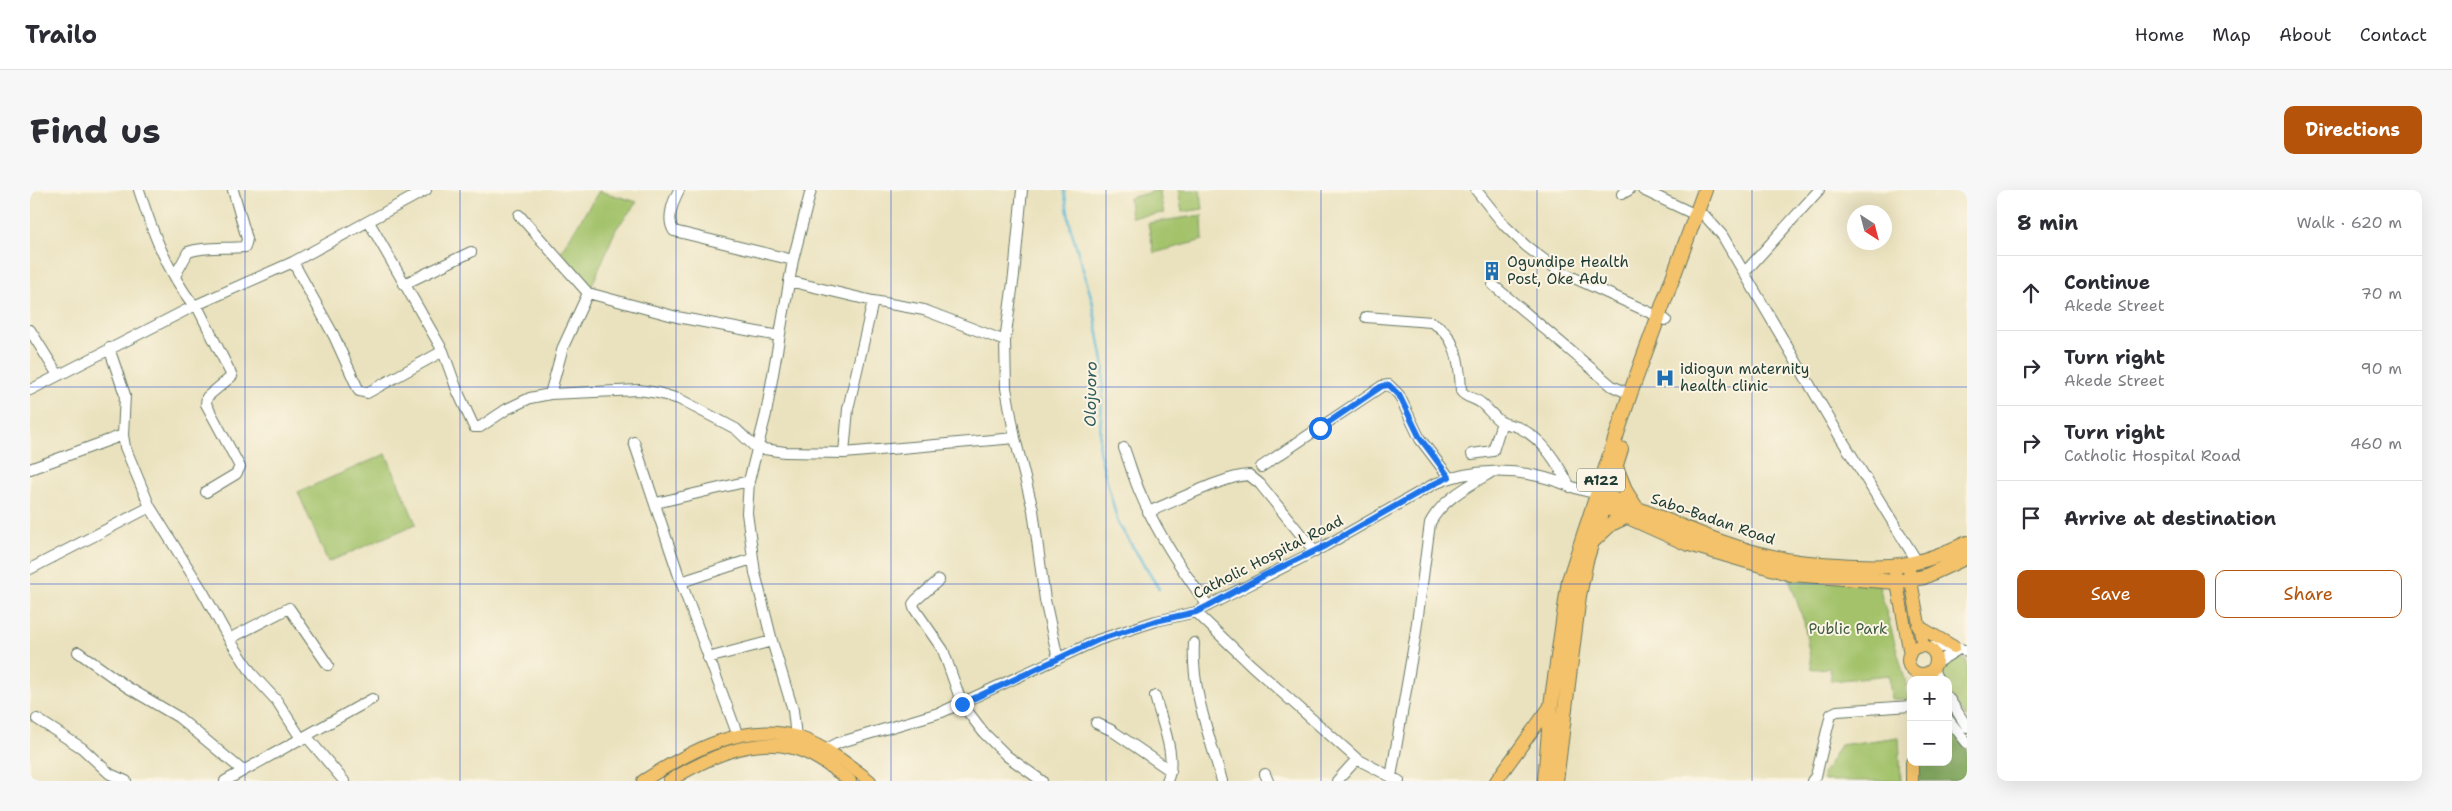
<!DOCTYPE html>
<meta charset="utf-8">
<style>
:root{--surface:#fff;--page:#f7f7f7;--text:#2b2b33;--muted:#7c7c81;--line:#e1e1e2;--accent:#b45309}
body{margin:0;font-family:"Shantell Sans",sans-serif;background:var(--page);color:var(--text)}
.controls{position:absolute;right:15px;bottom:15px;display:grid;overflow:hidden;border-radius:10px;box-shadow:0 5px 20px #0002}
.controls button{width:45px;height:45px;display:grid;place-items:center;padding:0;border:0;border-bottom:1px solid var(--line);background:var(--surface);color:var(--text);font:25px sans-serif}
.compass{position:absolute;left:1817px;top:15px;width:45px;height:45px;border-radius:50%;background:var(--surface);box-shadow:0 5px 20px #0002;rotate:144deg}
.stop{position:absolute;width:15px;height:15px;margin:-11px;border:4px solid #1a73e8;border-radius:50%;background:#fff}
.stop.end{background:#1a73e8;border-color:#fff;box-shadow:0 1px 5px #0008}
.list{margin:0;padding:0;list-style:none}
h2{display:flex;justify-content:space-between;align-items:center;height:65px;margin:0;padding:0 20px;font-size:21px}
h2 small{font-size:16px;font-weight:400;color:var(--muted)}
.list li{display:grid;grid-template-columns:32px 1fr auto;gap:15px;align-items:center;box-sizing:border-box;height:75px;padding:0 20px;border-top:1px solid var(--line)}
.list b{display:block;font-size:19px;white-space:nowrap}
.list p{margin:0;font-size:16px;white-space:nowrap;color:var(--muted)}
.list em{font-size:16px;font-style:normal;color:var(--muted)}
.actions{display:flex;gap:10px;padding:15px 20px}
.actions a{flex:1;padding:11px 0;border:1px solid var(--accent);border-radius:10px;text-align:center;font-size:18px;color:var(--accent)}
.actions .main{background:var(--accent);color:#fff}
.icon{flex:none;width:28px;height:28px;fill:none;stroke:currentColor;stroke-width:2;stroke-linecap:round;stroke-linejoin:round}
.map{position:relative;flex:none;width:1937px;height:591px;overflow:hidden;border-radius:10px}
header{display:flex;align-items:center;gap:30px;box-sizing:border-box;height:70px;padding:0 25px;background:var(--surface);border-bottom:1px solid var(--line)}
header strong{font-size:24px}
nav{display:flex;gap:28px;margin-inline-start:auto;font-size:18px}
.intro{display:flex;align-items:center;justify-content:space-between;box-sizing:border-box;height:120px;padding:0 30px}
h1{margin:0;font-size:35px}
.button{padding:12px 22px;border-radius:10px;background:var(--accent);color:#fff;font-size:18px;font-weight:700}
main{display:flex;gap:30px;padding:0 30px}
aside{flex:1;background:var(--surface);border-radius:10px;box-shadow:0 5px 20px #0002}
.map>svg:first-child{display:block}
.green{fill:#a3c26a;stroke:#61804f}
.forest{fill:#82a85e;stroke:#507249}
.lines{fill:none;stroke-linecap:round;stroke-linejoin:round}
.stream{stroke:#59b8d7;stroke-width:2.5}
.minor-casing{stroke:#667764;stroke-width:12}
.major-casing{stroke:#667764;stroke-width:14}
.highway-casing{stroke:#667764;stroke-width:16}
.minor{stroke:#fff;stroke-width:10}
.major{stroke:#f3c26a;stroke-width:12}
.highway{stroke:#f3c26a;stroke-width:14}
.route{stroke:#1a73e8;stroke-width:6}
.grid{fill:none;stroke:#1d4ed8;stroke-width:1;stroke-opacity:0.55}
.labels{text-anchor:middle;stroke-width:4;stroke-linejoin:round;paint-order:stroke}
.shield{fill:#fcf5e5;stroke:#617469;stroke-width:1}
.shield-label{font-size:14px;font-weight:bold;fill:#1f3d34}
.poi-label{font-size:15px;fill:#1f3d34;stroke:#fcf5e5;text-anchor:start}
.street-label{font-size:15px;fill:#1f3d34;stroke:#fcf5e5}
.park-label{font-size:15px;fill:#405e42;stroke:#fcf5e5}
.water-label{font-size:16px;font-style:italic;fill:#2e5c5d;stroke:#fcf5e5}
</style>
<header>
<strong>Trailo</strong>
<nav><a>Home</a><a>Map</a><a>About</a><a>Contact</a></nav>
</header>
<div class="intro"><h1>Find us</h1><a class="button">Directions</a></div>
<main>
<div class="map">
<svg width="1937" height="591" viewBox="0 0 1937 591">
<rect width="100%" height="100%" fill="#fcf5e5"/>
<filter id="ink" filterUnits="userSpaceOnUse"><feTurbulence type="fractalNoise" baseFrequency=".02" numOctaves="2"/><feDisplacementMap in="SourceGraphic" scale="10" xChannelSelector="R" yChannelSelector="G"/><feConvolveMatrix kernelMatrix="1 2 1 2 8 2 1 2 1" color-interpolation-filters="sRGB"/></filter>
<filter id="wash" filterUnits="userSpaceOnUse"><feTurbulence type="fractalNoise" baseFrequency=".0096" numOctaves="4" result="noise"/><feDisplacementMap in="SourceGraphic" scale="20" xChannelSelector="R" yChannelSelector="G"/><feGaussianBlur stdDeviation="1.12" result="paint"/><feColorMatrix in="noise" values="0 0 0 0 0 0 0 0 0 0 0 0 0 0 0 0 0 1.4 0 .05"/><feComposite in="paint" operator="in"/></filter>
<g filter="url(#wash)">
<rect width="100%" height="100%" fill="#eae2be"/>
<!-- green -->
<path class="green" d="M 1129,0 L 1134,23 L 1101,27 L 1099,8 Z
M 1148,0 L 1170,0 L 1173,19 L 1152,22 Z
M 569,1 L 607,12 L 586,39 L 561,98 L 531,61 Z
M 1172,25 L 1173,50 L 1124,63 L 1118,33 Z
M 356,264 L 386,334 L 298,372 L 268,302 Z
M 1756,379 L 1846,385 L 1876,493 L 1878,509 L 1861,509 L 1859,485 L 1801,491 L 1800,478 L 1782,479 L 1774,432 Z
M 1922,467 L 1937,470 L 1937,528 L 1918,503 L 1918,490 L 1911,490 L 1909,475 Z
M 1869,547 L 1871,591 L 1794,591 L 1793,584 L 1810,555 Z"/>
<!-- forest -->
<path class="forest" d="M 1918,537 L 1937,559 L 1937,591 L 1889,591 L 1889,572 L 1918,572 Z"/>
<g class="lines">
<!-- stream -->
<path class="stream" d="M 1034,0 L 1041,39 L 1062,110 L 1074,177 L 1069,261 L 1088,333 L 1129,399"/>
</g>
</g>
<g filter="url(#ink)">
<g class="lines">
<!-- minor casing -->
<g class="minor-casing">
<path id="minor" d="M 109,0 C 122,41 137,81 164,116
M 649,0 C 643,11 636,30 644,41 L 763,70
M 992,0 L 984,85 L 975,151 L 976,198 L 985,248 L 1003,320 L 1015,410 L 1028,469
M 1446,0 L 1475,36 L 1496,56 L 1529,81 L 1636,130
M 1613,0 L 1666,25
M 1592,4 L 1599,0
M 489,25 L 558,103 L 647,127 L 749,146
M 1675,26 L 1692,45 L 1809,245 L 1888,373
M 339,32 L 413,161 L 427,200 L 444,237 L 450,237 L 477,219 L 500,208 L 520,204 L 609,200 L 628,203 L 649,209 L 706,239 L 726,258 L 755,262 L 814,263 L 985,248
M 263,72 L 304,146 L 329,201 L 337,203 L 413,161
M 1715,82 L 1789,0
M 145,86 L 158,62 C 176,56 196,59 215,57 L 217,49 L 203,0
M 759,91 L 843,111 L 894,120 L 975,151
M 374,94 L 441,62
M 1463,95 L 1582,196 L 1600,204
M 167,116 L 202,186 L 177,207 L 176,214 L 210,277 L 206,284 L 176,302
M 1336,127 L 1401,132 C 1427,144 1430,176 1431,201 C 1436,208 1445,208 1451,213 C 1458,219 1464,227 1471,232 C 1477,235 1484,235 1490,238 C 1514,250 1528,274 1540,297
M 0,140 L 28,185
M 79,158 L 95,205 L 93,245 L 95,257 L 120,317 L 173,402 L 199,449 L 223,485 L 247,511 L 272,550
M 0,200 L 164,116 L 263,72 L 396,0
M 520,204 L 533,157 L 558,103
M 604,252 L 651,392 L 708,546
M 1094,258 C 1100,274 1104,290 1111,305 C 1128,345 1153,381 1178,416
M 814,263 L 818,219 L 843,111
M 1442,264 L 1463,261 L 1472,232
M 1231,277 L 1352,196 L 1359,195 L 1369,205 L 1390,249 L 1419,287
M 0,279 L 93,245
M 626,313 L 719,291
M 1118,322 C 1144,312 1194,286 1219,285 L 1230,294 L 1285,362
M 0,379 L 120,317
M 909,390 L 886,410 L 883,414 L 884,418 L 913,460 L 932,514 L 954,543 L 977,566 L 1012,591
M 651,392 L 722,369
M 1166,422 L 1221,475 L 1327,569 L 1369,591
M 199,449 L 259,418 L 298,475
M 1164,453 C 1161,500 1180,547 1192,591
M 1896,457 L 1924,457 L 1937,461
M 48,462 L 97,497 L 148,527 L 212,580
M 678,468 L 742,451
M 1906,473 L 1929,459
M 1903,479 L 1908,490
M 1125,506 C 1131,531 1148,567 1137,591
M 1918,507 L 1937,537
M 7,529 L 52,558 L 80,584 L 96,591
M 1918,529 L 1937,553
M 1066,533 L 1081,540 L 1141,581
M 277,547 L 314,591
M 766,547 L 763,520 L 742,451 L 725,383 L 717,323 L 719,291 L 736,224 L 763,70 L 781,0
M 795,560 L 808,553 L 912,522 L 1068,450 L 1126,431 L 1166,422 L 1295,356 L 1404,294 C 1441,278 1487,278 1526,291 C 1540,296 1552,302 1567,303
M 1235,584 L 1238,591
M 1361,587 L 1385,448 L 1400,333 C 1412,310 1438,296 1460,283
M 195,591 L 342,509
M 1307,591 L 1327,569
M 1782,591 L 1786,586 L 1801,524 L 1807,521 L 1881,516"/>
</g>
<!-- major casing -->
<g class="major-casing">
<path id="major" d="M 1864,377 L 1880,464
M 1879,380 L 1893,456
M 1888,436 L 1924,457
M1878 470a14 14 0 1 1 28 0a14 14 0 1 1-28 0Z
M 613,591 C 657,563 713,530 768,547 C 794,556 818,574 840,591
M 639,591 C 674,570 720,546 763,558 C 785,564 802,578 820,591
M 1466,591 L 1521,515
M 1882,591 L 1882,572"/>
</g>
<!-- highway casing -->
<g class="highway-casing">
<path id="highway" d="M 1586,277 L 1596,302 L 1607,319
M 1569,304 C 1630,325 1688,357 1752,369 C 1770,373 1789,374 1808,375 C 1865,379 1886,377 1937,353
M 1567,313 L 1656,353 L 1761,384 L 1866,392 L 1894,387 L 1937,367
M 1563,351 L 1581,334 L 1598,326
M 1515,591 L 1521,515 L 1539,390 L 1600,204 L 1675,0
M 1526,591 L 1549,406 L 1556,371 L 1591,259"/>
</g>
<!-- minor -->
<use href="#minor" class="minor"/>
<!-- major -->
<use href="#major" class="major"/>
<!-- highway -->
<use href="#highway" class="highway"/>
</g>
</g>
<g class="lines" filter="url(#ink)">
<!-- route -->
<path class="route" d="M 932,514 L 1068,450 L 1126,431 L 1166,422 L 1178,416 L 1235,385 L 1295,356 L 1404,294 L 1419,287 L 1390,248 L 1369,205 L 1359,195 L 1352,196 L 1290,238"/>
</g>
<!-- grid -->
<path class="grid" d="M 215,0 L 215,591M 430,0 L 430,591M 646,0 L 646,591M 861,0 L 861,591M 1076,0 L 1076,591M 1291,0 L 1291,591M 1507,0 L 1507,591M 1722,0 L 1722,591M 0,197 L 1937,197M 0,394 L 1937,394"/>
<!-- icons -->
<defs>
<g id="building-bare" transform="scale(1.5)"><path d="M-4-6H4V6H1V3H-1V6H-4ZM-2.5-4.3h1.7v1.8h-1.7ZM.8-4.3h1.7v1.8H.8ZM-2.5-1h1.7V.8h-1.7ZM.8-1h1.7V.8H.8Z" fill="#1f6fb2" stroke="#fcf5e5" stroke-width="2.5" paint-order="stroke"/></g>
<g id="hospital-bare" transform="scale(1.5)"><path d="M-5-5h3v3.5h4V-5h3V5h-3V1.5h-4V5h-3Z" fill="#1f6fb2" stroke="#fcf5e5" stroke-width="2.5" paint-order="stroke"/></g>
</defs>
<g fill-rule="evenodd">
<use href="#building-bare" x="1462" y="81"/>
<use href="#hospital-bare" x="1635" y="188"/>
</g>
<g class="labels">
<!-- shield labels -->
<rect class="shield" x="1547" y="278.5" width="48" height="23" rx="4"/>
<g class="shield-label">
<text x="1571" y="295">A122</text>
</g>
<!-- poi labels -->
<g class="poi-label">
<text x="1477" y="77">Ogundipe Health<tspan x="1477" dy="17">Post, Oke Adu</tspan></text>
<text x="1650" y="184">idiogun maternity<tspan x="1650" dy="17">health clinic</tspan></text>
</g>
<!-- street labels -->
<g class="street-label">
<text transform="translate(1683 329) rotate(19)" y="5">Sabo-Badan Road</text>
<text transform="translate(1238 367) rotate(-27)" y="5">Catholic Hospital Road</text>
</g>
<!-- park labels -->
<g class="park-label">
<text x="1818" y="444">Public Park</text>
</g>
<!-- water labels -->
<g class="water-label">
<text transform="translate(1060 204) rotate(-89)" y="6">Olojuoro</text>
</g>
</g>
</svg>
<div class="controls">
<button>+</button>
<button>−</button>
</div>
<svg class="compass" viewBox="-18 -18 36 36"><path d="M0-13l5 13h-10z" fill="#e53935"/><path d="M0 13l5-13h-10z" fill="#7c7c81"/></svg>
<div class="stop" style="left:1290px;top:238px"></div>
<div class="stop end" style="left:932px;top:514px"></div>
</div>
<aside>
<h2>8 min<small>Walk · 620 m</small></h2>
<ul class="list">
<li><svg class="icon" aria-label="ahead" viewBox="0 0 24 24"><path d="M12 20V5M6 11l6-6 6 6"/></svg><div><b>Continue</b><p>Akede Street</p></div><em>70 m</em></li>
<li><svg class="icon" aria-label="right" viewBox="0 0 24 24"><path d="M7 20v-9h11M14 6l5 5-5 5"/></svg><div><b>Turn right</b><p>Akede Street</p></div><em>90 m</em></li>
<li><svg class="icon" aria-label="right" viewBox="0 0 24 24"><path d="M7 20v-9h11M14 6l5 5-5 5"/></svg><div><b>Turn right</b><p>Catholic Hospital Road</p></div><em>460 m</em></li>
<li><svg class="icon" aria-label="arrive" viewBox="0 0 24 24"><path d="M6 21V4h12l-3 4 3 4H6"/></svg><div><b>Arrive at destination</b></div></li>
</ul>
<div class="actions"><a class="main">Save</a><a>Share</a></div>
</aside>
</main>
